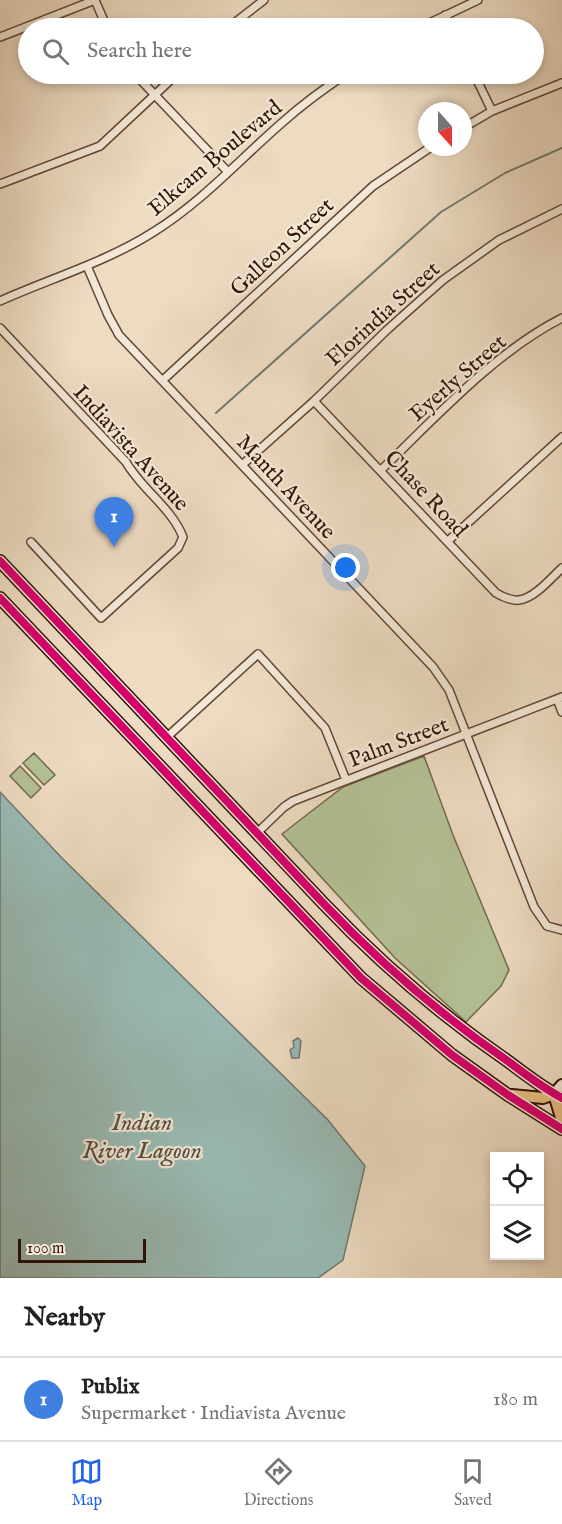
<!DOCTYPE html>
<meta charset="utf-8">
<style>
:root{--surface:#fff;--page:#f2f2f2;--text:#222;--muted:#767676;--line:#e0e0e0;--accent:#2563eb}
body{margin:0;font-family:"IM FELL English",serif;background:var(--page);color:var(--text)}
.controls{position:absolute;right:18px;bottom:18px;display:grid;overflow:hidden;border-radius:0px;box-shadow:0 3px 9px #0003}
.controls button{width:54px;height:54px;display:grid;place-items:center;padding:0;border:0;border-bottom:2px solid var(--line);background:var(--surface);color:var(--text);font:30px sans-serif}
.compass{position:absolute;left:418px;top:102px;width:54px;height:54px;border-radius:50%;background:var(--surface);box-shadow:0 3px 9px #0003;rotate:159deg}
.scale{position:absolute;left:18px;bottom:15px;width:128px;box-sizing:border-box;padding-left:6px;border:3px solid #321406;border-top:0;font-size:16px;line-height:21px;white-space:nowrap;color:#321406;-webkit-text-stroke:4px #f3e8d7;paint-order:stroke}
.you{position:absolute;left:346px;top:568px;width:21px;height:21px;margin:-15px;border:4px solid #fff;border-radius:50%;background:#1a73e8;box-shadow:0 0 0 9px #1a73e833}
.badge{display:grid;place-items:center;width:39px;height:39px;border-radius:50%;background:var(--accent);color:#fff;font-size:20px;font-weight:700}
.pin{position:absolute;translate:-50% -50px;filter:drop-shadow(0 2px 3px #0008)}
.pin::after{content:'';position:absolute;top:32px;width:21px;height:18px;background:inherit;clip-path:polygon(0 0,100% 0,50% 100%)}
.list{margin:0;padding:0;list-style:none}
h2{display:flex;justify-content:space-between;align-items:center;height:78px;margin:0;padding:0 24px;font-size:26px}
h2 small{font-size:20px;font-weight:400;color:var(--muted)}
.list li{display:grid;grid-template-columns:39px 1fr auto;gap:18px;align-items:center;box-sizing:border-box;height:84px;padding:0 24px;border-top:2px solid var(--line)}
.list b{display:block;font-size:22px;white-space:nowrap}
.list p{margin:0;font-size:20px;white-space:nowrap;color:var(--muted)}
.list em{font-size:20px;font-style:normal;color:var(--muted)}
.icon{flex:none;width:33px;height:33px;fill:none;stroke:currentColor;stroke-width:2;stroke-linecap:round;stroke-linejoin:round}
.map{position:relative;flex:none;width:562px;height:1278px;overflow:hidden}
.search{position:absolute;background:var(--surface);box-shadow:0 3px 9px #0003;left:18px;right:18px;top:18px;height:66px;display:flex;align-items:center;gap:15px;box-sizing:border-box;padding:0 21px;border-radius:33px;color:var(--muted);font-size:22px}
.sheet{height:162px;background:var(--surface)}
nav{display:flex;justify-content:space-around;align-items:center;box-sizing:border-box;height:84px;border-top:2px solid var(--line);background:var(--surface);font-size:16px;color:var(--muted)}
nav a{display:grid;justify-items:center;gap:3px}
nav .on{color:var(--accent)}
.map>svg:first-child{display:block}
.green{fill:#b4c196;stroke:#736a4e;stroke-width:1.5}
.water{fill:#99bbb5;stroke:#70786f;stroke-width:1.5}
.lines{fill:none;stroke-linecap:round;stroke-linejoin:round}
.stream{stroke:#70786f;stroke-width:2}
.street-casing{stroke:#614635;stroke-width:10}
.secondary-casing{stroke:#321406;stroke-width:14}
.primary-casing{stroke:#321406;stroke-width:14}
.street{stroke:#f3e8d7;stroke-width:7}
.secondary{stroke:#f3e8d7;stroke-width:10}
.primary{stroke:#e6be81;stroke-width:10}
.cycleway-casing{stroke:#f3e8d7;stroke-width:11}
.cycleway{stroke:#d6006c;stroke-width:8}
.labels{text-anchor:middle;stroke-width:4.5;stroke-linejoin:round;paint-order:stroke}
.street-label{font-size:22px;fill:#321406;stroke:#f3e8d7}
.water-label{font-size:24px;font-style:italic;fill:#564e43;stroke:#f3e8d7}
</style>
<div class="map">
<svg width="562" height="1278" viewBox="0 0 562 1278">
<rect width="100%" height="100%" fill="#eddbc2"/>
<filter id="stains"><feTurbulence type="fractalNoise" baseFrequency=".00333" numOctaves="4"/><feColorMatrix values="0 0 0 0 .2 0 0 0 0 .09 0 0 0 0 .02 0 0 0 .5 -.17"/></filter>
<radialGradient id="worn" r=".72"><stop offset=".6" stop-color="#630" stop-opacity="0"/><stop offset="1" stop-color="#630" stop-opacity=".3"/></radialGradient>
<!-- green -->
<path class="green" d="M 34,753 L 55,775 L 44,785 L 23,763 Z
M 424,756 L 453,835 L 509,970 L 501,986 L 466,1022 L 395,958 L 282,834 L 343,787 Z
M 20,766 L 41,788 L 31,798 L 10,776 Z"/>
<!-- water -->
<path class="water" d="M 0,792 L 62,858 L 328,1120 L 365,1166 L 343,1260 L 318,1278 L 0,1278 Z
M 298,1038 L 301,1041 L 299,1058 L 292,1058 L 290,1050 L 294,1047 L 293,1041 Z"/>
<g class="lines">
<!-- stream -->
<path class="stream" d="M 216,413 L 441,212 L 505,173 L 562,148"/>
<!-- street casing -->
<g class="street-casing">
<path id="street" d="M 95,0 L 107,28
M 445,15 L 452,28
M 228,28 L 264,0
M 419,28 L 478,0
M 0,37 L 95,0
M 135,74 L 228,172
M 474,74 L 492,111
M 463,128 L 492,111 L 562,83
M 0,184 L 100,146 L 177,74
M 87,266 L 108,315 L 119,335 L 433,667 L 449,690 L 534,907 L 547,926 L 562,930
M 0,301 C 51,278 107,262 155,231 C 203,201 241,158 284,121 C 303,104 325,88 346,74
M 0,328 L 126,462 C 142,490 171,507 183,537 L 178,548 L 101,618 L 31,542
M 163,380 L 373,186 L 431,147
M 314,401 L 496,593 C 503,597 511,601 519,600 C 535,598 551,578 562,568
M 242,465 L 314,401 L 388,329 L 443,280 L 499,240 L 562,209
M 381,470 C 435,418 495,352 562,318
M 448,541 L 562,437
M 557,699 L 562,712
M 167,737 L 258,654 L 325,728 L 346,780
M 257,833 L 284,807 L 293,801 L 562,697"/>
</g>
<!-- secondary casing -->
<g class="secondary-casing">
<path id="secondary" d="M 554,1094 L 562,1085"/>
</g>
<!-- primary casing -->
<g class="primary-casing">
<path id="primary" d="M 0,561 L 324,904 C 380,963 442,1016 509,1062 C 526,1075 543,1088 562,1098
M 0,598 L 361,978 L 452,1055 L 508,1095 L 562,1129
M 554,1094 L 562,1121
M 512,1095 L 543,1098 L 554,1094"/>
</g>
<!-- street -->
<use href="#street" class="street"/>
<!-- secondary -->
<use href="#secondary" class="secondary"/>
<!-- primary -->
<use href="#primary" class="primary"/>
<!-- cycleway casing -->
<g class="cycleway-casing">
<path id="cycleway" d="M 0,561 L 324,904 C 380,963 442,1016 509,1062 C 526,1075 543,1088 562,1098
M 0,598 L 361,978 L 452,1055 L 508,1095 L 562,1129"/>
</g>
<!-- cycleway -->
<use href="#cycleway" class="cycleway"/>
</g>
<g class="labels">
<!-- street labels -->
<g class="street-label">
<text transform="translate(214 157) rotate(-40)" y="8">Elkcam Boulevard</text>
<text transform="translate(281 246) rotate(-43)" y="8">Galleon Street</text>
<text transform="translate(382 313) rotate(-42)" y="8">Florindia Street</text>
<text transform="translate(457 377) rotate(-41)" y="8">Eyerly Street</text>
<text transform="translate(132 447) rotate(48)" y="8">Indiavista Avenue</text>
<text transform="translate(287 486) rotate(47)" y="8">Manth Avenue</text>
<text transform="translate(427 493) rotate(47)" y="8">Chase Road</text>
<text transform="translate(398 741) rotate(-21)" y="8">Palm Street</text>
</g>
<!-- water labels -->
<g class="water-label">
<text x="142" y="1130">Indian<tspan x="142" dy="28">River Lagoon</tspan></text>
</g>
</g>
<rect width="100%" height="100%" filter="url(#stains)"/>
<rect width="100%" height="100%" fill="url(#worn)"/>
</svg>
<div class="controls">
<button><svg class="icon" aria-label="locate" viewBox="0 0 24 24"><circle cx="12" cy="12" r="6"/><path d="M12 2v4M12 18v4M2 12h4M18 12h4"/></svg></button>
<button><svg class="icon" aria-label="layers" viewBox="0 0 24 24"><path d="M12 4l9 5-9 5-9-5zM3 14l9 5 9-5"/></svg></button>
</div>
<svg class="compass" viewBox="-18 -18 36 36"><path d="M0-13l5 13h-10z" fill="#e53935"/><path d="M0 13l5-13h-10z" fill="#767676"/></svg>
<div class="scale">100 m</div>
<div class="you"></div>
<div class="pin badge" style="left:114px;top:547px;background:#3f7fe0">1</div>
<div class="search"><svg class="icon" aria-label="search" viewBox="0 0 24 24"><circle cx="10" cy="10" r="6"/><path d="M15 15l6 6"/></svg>Search here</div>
</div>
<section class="sheet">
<h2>Nearby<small></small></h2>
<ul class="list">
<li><span class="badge" style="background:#3f7fe0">1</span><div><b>Publix</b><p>Supermarket · Indiavista Avenue</p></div><em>180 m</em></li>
</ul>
</section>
<nav>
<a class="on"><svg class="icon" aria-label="map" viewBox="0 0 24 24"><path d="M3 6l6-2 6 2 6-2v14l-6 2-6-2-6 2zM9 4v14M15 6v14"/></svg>Map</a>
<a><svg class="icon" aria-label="directions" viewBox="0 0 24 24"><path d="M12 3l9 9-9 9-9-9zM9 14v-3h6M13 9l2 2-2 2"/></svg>Directions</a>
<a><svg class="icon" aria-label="saved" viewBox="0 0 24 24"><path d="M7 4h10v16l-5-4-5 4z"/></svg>Saved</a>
</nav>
